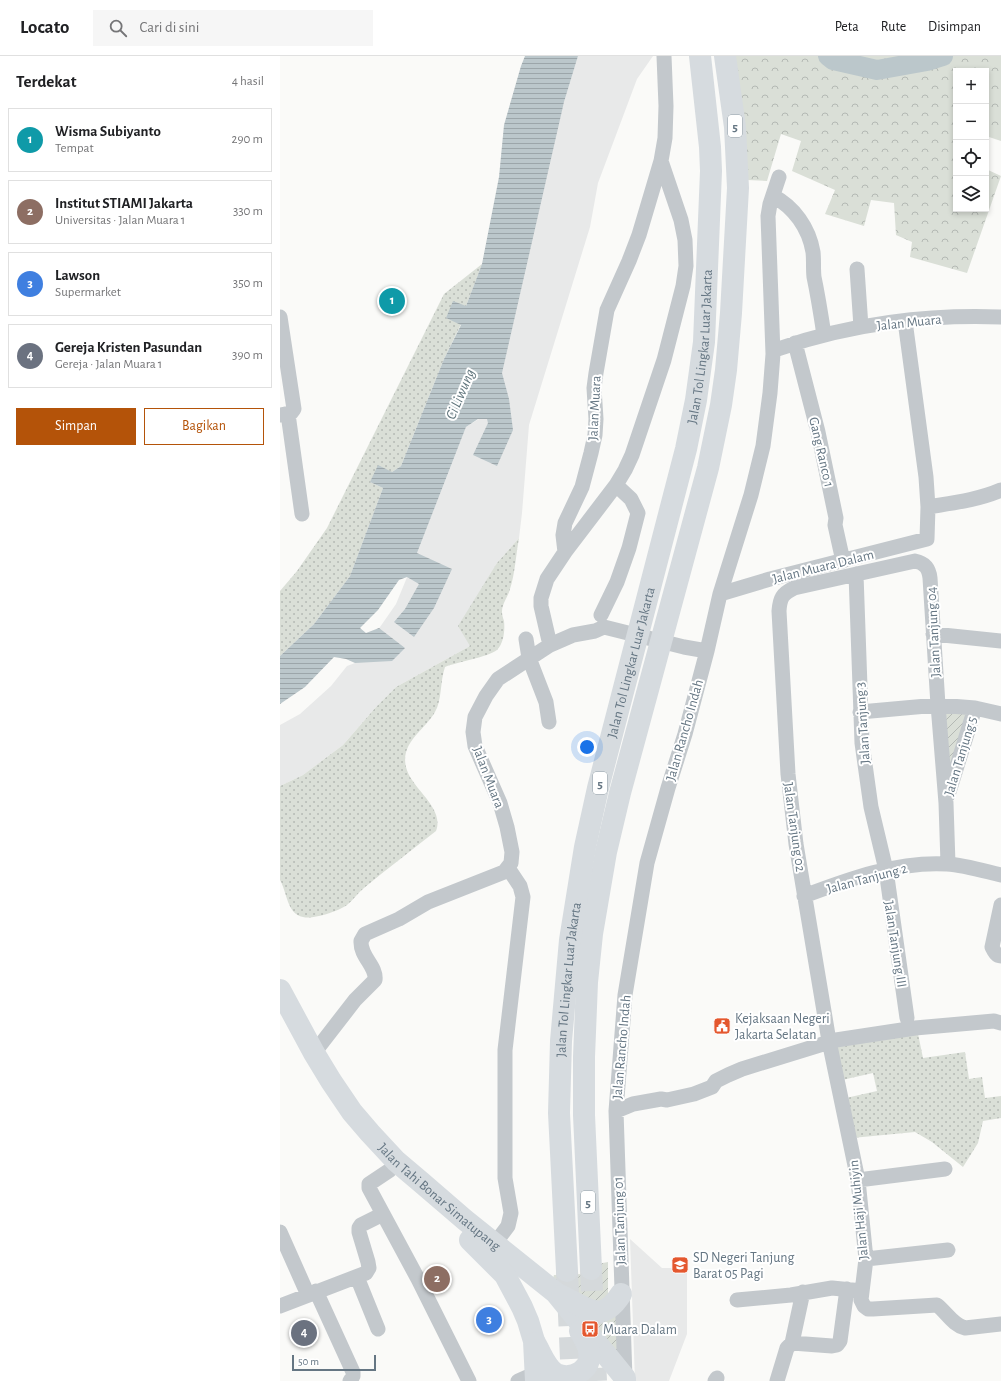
<!DOCTYPE html>
<html lang="id">
<meta charset="utf-8">
<style>
:root{--surface:#fff;--page:#f6f6f6;--text:#202124;--muted:#757577;--line:#e0e0e0;--accent:#b45309}
body{margin:0;font-family:"Alegreya Sans",sans-serif;background:var(--page);color:var(--text)}
.controls{position:absolute;right:12px;top:12px;display:grid;overflow:hidden;border-radius:0px;box-shadow:0 2px 6px #0003}
.controls button{width:36px;height:36px;display:grid;place-items:center;padding:0;border:0;border-bottom:1px solid var(--line);background:var(--surface);color:var(--text);font:20px sans-serif}
.scale{position:absolute;left:12px;bottom:10px;width:84px;box-sizing:border-box;padding-left:4px;border:2px solid #657683;border-top:0;font-size:11px;line-height:14px;white-space:nowrap;color:#657683;-webkit-text-stroke:3px #fff;paint-order:stroke}
.you{position:absolute;left:307px;top:691px;width:14px;height:14px;margin:-10px;border:3px solid #fff;border-radius:50%;background:#1a73e8;box-shadow:0 0 0 6px #1a73e833}
.badge{display:grid;place-items:center;width:26px;height:26px;border-radius:50%;background:var(--accent);color:#fff;font-size:13px;font-weight:700}
.pin{position:absolute;translate:-50% -50%;border:2px solid #fff;box-shadow:0 1px 4px #0006}
.list{margin:0;padding:0;list-style:none}
h2{display:flex;justify-content:space-between;align-items:center;height:52px;margin:0;padding:0 16px;font-size:17px}
h2 small{font-size:13px;font-weight:400;color:var(--muted)}
.list li{display:grid;grid-template-columns:26px 1fr auto;gap:12px;align-items:center;box-sizing:border-box;height:64px;margin:0 8px 8px;padding:0 8px;border:1px solid var(--line);border-radius:0px}
.list b{display:block;font-size:15px;white-space:nowrap}
.list p{margin:0;font-size:13px;white-space:nowrap;color:var(--muted)}
.list em{font-size:13px;font-style:normal;color:var(--muted)}
.actions{display:flex;gap:8px;padding:12px 16px}
.actions a{flex:1;padding:9px 0;border:1px solid var(--accent);border-radius:0px;text-align:center;font-size:14px;color:var(--accent)}
.actions .main{background:var(--accent);color:#fff}
.icon{flex:none;width:22px;height:22px;fill:none;stroke:currentColor;stroke-width:2;stroke-linecap:round;stroke-linejoin:round}
.map{position:relative;flex:none;width:721px;height:1325px;overflow:hidden}
header{display:flex;align-items:center;gap:24px;box-sizing:border-box;height:56px;padding:0 20px;background:var(--surface);border-bottom:1px solid var(--line)}
header strong{font-size:19px}
nav{display:flex;gap:22px;margin-inline-start:auto;font-size:14px}
.search{width:280px;height:36px;background:var(--page);display:flex;align-items:center;gap:10px;box-sizing:border-box;padding:0 14px;border-radius:0px;color:var(--muted);font-size:15px}
main{display:flex}
aside{flex:1;background:var(--surface)}
.map>svg:first-child{display:block}
.built{fill:#e8e9e9}
.grass{fill:url(#grass-dots)}
.forest{fill:url(#forest-crowns)}
.garden{fill:url(#garden-furrows)}
.water{fill:url(#water-rules)}
.lines{fill:none;stroke-linecap:round;stroke-linejoin:round}
.river{stroke:#bbc7cb;stroke-width:20}
.highway-tunnel{stroke:#d5d9db;stroke-width:22;stroke-dasharray:22 11;stroke-linecap:butt}
.minor{stroke:#c3c8cc;stroke-width:15}
.highway{stroke:#d6dbdf;stroke-width:22}
.labels{text-anchor:middle;stroke-width:4;stroke-linejoin:round;paint-order:stroke}
.shield{fill:#fff;stroke:#939fa8;stroke-width:1}
.shield-label{font-size:13px;font-weight:bold;fill:#657683}
.street-label{font-size:14px;fill:#657683;stroke:#fff}
.poi-label{font-size:14px;fill:#657683;stroke:#fff;text-anchor:start}
.water-label{font-size:15px;font-style:italic;fill:#60757c;stroke:#fff}
</style>
<header>
<strong>Locato</strong>
<div class="search"><svg class="icon" aria-label="search" viewBox="0 0 24 24"><circle cx="10" cy="10" r="6"/><path d="M15 15l6 6"/></svg>Cari di sini</div>
<nav><a>Peta</a><a>Rute</a><a>Disimpan</a></nav>
</header>
<main>
<aside>
<h2>Terdekat<small>4 hasil</small></h2>
<ul class="list">
<li><span class="badge" style="background:#0f9aa8">1</span><div><b>Wisma Subiyanto</b><p>Tempat</p></div><em>290 m</em></li>
<li><span class="badge" style="background:#8d6e63">2</span><div><b>Institut STIAMI Jakarta</b><p>Universitas · Jalan Muara 1</p></div><em>330 m</em></li>
<li><span class="badge" style="background:#3f7fe0">3</span><div><b>Lawson</b><p>Supermarket</p></div><em>350 m</em></li>
<li><span class="badge" style="background:#6b7280">4</span><div><b>Gereja Kristen Pasundan</b><p>Gereja · Jalan Muara 1</p></div><em>390 m</em></li>
</ul>
<div class="actions"><a class="main">Simpan</a><a>Bagikan</a></div>
</aside>
<div class="map">
<svg width="721" height="1325" viewBox="0 0 721 1325">
<defs>
<pattern id="grass-dots" width="8" height="8" patternUnits="userSpaceOnUse"><rect width="8" height="8" fill="#dadfd7"/><path d="M2 2h.1M6 6h.1" fill="none" stroke="#b4b9b4" stroke-width="1.8" stroke-linecap="round"/></pattern>
<pattern id="forest-crowns" width="20" height="18" patternUnits="userSpaceOnUse"><rect width="20" height="18" fill="#dadfd7"/><path d="M2 6a3 3 0 1 1 6 0M12 15a3 3 0 1 1 6 0" fill="none" stroke="#b4b9b4"/></pattern>
<pattern id="garden-furrows" width="10" height="10" patternUnits="userSpaceOnUse"><rect width="10" height="10" fill="#dadfd7"/><path d="M-1 1l2-2M0 10L10 0M9 11l2-2" fill="none" stroke="#b4b9b4"/></pattern>
<pattern id="water-rules" width="6" height="5" patternUnits="userSpaceOnUse"><rect width="6" height="5" fill="#bbc7cb"/><path d="M0 2.5h6" fill="none" stroke="#9ca6aa"/></pattern>
</defs>
<rect width="100%" height="100%" fill="#fafaf8"/>
<!-- built -->
<path class="built" d="M 298,0 L 373,0 L 357,23 L 318,127 L 310,171 L 249,369 L 242,457 L 239,482 L 217,507 L 190,590 L 116,631 L 96,651 L 63,689 L 23,719 L 0,730 L 0,669 L 20,658 L 51,630 L 67,610 L 75,607 L 116,548 L 137,497 L 186,371 L 199,363 L 284,46 Z
M 350,1183 L 382,1212 L 407,1212 L 407,1278 L 389,1325 L 355,1325 Z"/>
<!-- grass -->
<path class="grass" d="M 202,208 L 186,250 L 166,262 L 181,268 L 164,303 L 121,410 L 112,416 L 90,426 L 103,432 L 70,520 L 34,568 L 0,600 L 0,535 L 17,515 L 47,472 L 164,238 Z
M 239,482 C 236,498 235,518 230,533 C 228,541 222,547 222,556 C 222,559 223,562 224,565 C 225,573 224,587 217,594 C 208,601 177,606 165,611 C 160,625 162,644 155,656 C 146,673 120,686 126,711 C 131,733 165,751 156,775 C 132,794 108,812 84,832 C 78,837 73,844 67,849 C 59,855 32,864 23,861 C 7,858 7,836 0,824 L 0,730 L 23,719 L 63,689 L 96,651 L 116,631 L 190,590 L 178,570 L 217,507 Z
M 637,973 L 643,1002 L 685,996 L 689,1023 L 702,1021 L 705,1042 L 721,1040 L 721,1062 L 703,1065 L 698,1087 L 683,1111 L 652,1086 L 635,1076 L 572,1082 L 566,1042 L 597,1035 L 593,1017 L 562,1024 L 551,992 Z"/>
<!-- forest -->
<path class="forest" d="M 453,0 L 721,0 L 721,85 L 709,81 L 706,84 L 706,15 L 676,15 L 676,153 L 706,153 L 706,113 L 721,120 L 687,217 L 630,201 L 632,186 L 616,179 L 614,147 L 591,144 L 584,170 L 545,158 L 555,134 L 512,115 L 521,85 L 501,78 L 487,125 L 467,124 Z"/>
<!-- garden -->
<path class="garden" d="M 657,652 L 688,657 L 671,711 Z
M 328,1206 L 328,1242 L 321,1247 L 304,1247 L 273,1222 L 274,1219 L 304,1218 L 318,1208 Z
M 340,1257 L 338,1309 L 306,1261 Z"/>
<!-- water -->
<path class="water" d="M 245,0 L 298,0 L 284,46 L 222,317 L 229,343 L 233,374 L 217,410 L 193,399 L 208,367 L 207,363 L 198,363 L 186,371 L 137,497 L 172,513 L 154,552 L 134,581 L 114,566 L 125,553 L 139,528 L 127,521 L 119,524 L 98,554 L 80,572 L 86,577 L 99,572 L 125,592 L 112,605 L 75,607 L 66,603 L 54,601 L 25,631 L 0,648 L 0,600 L 34,568 L 70,520 L 103,432 L 90,426 L 98,409 L 112,416 L 121,410 L 164,303 L 181,269 L 166,262 L 173,245 L 186,250 L 202,208 L 219,121 L 224,69 L 241,10 Z"/>
<g class="lines">
<!-- river -->
<path class="river" d="M 548,0 L 553,4 L 597,14 L 647,5 L 663,0"/>
<!-- highway-tunnel -->
<path class="highway-tunnel" d="M 311,1213 L 316,1325
M 287,1215 L 292,1325"/>
<!-- minor -->
<path class="minor" d="M 493,140 C 514,151 529,172 533,196 C 534,204 533,212 534,221 C 538,240 541,259 544,279
M 577,213 L 581,271
M 0,261 L 14,353 L 11,357 L 0,359
M 515,287 L 538,376 L 556,462 L 555,469 L 563,505
M 493,298 L 495,294 L 501,292 C 570,268 648,258 721,261
M 8,358 L 22,458
M 648,451 C 672,447 698,444 721,434
M 285,496 L 283,479 L 285,467 L 302,431 L 311,397 L 315,379 L 316,363 L 314,332 L 316,317 L 327,254 L 349,205 L 359,179 L 381,105 L 385,82 L 386,50 L 384,0
M 576,518 L 582,687 L 591,751 L 606,814 L 627,962
M 440,538 L 490,523 L 647,483 L 648,451 L 646,421 L 625,265
M 321,559 L 337,526 L 349,492 L 358,457 L 351,443 L 336,429
M 653,578 L 721,585
M 246,583 L 249,602 L 266,646 L 269,666
M 270,589 L 261,550 L 261,542 L 267,523 L 285,496 L 336,429 L 345,414 L 352,399 L 384,304 L 403,230 L 406,210 L 405,184 L 401,164 L 381,105
M 580,656 L 658,649 L 695,652 L 721,658
M 668,739 L 695,652
M 668,808 L 666,747 L 658,649 L 650,522 C 649,512 645,507 635,505 L 514,532 C 502,538 500,542 499,555 L 508,718 L 516,788 L 549,985 L 578,1124 L 586,1203 L 581,1244 L 584,1250 L 588,1253 L 593,1253 L 657,1249 C 667,1257 673,1269 685,1272 L 721,1268
M 524,840 C 569,823 618,805 667,808 C 684,809 704,815 721,819
M 721,849 L 712,891 C 714,895 716,900 721,900
M 34,997 L 75,944 L 95,924 C 97,910 80,901 81,885 L 85,878 L 119,863 L 148,846 L 224,816 L 231,807 L 232,796 L 227,771 L 220,747 L 195,690 L 193,676 L 195,661 L 206,640 L 218,623 L 270,589 L 293,579 L 315,575 L 324,571 L 404,591 L 427,595
M 336,1055 L 353,1048 L 381,1043 L 387,1044 L 414,1038 L 432,1031 L 436,1025 L 448,1019 L 462,1013 L 556,984 L 635,972 L 714,965 L 721,967
M 110,1114 L 89,1128 L 89,1132 L 138,1223 L 189,1325
M 578,1124 L 665,1113
M 0,1176 L 28,1239
M 213,1187 L 219,1182 L 228,1170 L 231,1157 L 225,1122 L 225,994 L 243,841 L 240,830 L 228,812
M 586,1203 L 668,1194
M 77,1221 L 98,1273
M 36,1235 L 73,1316 L 73,1320 L 70,1325
M 457,1244 L 511,1239 L 552,1232 L 582,1235
M 0,1250 L 86,1217 L 89,1212 L 88,1206 L 79,1176 L 79,1172 L 81,1169 L 103,1158
M 512,1287 L 552,1290 L 557,1289 L 560,1285 L 567,1233
M 345,1322 L 336,1055 L 345,939 L 367,807 L 388,732 L 405,678 L 427,595 L 440,538 L 471,439 L 483,390 L 490,337 L 493,298 L 488,160 L 490,148 L 499,121
M 238,1325 L 256,1317
M 435,1325 L 437,1322
M 497,1325 L 507,1292 L 512,1287 L 523,1236"/>
<!-- highway -->
<g class="highway">
<path id="s1" d="M 0,934 L 34,997 L 51,1025 L 72,1056 L 90,1077 L 116,1105 L 142,1127 L 185,1164 L 276,1237 L 345,1322 L 345,1325"/>
<path d="M 190,1184 L 225,1219 L 242,1251 L 248,1265 L 254,1285 L 256,1325"/>
<path d="M 311,1213 L 304,1059 L 304,1001 L 307,926 L 312,878 L 326,796 L 340,737 L 428,412 L 441,349 L 446,314 L 451,257 L 458,132 L 455,71 L 445,0"/>
<path id="s2" d="M 287,1215 L 279,1057 L 281,985 L 290,884 L 305,791 L 318,732 L 406,393 L 416,344 L 424,286 L 431,115 L 430,91 L 420,0"/>
<path d="M 282,1240 C 308,1253 322,1268 341,1238"/>
<path d="M 255,1287 C 261,1297 266,1312 276,1318 C 293,1325 313,1313 309,1295 C 308,1288 303,1281 300,1275"/>
</g>
</g>
<!-- icons -->
<defs>
<g id="civic-square" transform="scale(0.9)"><rect x="-9" y="-9" width="18" height="18" rx="4" fill="#e4572e" stroke="#fff"/><path d="M-.6-6.5H3V-4.5H.6V-3L4-1V1h2V6H-6V1h2V-1L-.6-3ZM-1.2 2.5V6h2.4V2.5Z" fill="#fff"/></g>
<g id="school-square" transform="scale(0.9)"><rect x="-9" y="-9" width="18" height="18" rx="4" fill="#e4572e" stroke="#fff"/><path d="M0-5L7-2L0 1L-7-2ZM-4 1L0 2.5L4 1V4Q0 6-4 4Z" fill="#fff"/></g>
<g id="bus-square" transform="scale(0.9)"><rect x="-9" y="-9" width="18" height="18" rx="4" fill="#e4572e" stroke="#fff"/><path d="M-5-6H5V4H4V6H2V4H-2V6H-4V4H-5ZM-3.5-4V0h7V-4ZM-3.5 1.2v1.5H-2V1.2ZM2 1.2v1.5H3.5V1.2Z" fill="#fff"/></g>
</defs>
<g fill-rule="evenodd">
<use href="#civic-square" x="442" y="970"/>
<use href="#school-square" x="400" y="1209"/>
<use href="#bus-square" x="310" y="1273"/>
</g>
<g class="labels">
<!-- shield labels -->
<g class="shield">
<rect x="448" y="59" width="14" height="22" rx="3"/>
<rect x="313" y="716" width="14" height="22" rx="3"/>
<rect x="301" y="1135" width="14" height="22" rx="3"/>
</g>
<g class="shield-label">
<text x="455" y="75">5</text>
<text x="320" y="732">5</text>
<text x="308" y="1151">5</text>
</g>
<!-- street labels -->
<g class="street-label">
<text transform="translate(629 266) rotate(-6)" y="5">Jalan Muara</text>
<text dy="5" stroke="none"><textPath href="#s2" startOffset="940">Jalan Tol Lingkar Luar Jakarta</textPath></text>
<text transform="translate(314 352) rotate(-87)" y="5">Jalan Muara</text>
<text transform="translate(542 396) rotate(77)" y="5">Gang Ranco 1</text>
<text transform="translate(543 510) rotate(-14)" y="5">Jalan Muara Dalam</text>
<text transform="translate(653 576) rotate(-93)" y="5">Jalan Tanjung 04</text>
<text dy="5" stroke="none"><textPath href="#s2" startOffset="616">Jalan Tol Lingkar Luar Jakarta</textPath></text>
<text transform="translate(582 667) rotate(-94)" y="5">Jalan Tanjung 3</text>
<text transform="translate(404 674) rotate(-74)" y="5">Jalan Rancho Indah</text>
<text transform="translate(680 700) rotate(-73)" y="5">Jalan Tanjung 5</text>
<text transform="translate(209 721) rotate(69)" y="5">Jalan Muara</text>
<text transform="translate(515 771) rotate(82)" y="5">Jalan Tanjung 02</text>
<text transform="translate(587 822) rotate(-15)" y="5">Jalan Tanjung 2</text>
<text transform="translate(616 888) rotate(81)" y="5">Jalan Tanjung III</text>
<text dy="5" stroke="none"><textPath href="#s2" startOffset="292">Jalan Tol Lingkar Luar Jakarta</textPath></text>
<text transform="translate(341 991) rotate(-85)" y="5">Jalan Rancho Indah</text>
<text dy="5" stroke="none"><textPath href="#s1" startOffset="264">Jalan Tahi Bonar Simatupang</textPath></text>
<text transform="translate(578 1154) rotate(-96)" y="5">Jalan Haji Muhiyin</text>
<text transform="translate(339 1165) rotate(-92)" y="5">Jalan Tanjung 01</text>
</g>
<!-- poi labels -->
<g class="poi-label">
<text x="455" y="967">Kejaksaan Negeri<tspan x="455" dy="16">Jakarta Selatan</tspan></text>
<text x="413" y="1206">SD Negeri Tanjung<tspan x="413" dy="16">Barat 05 Pagi</tspan></text>
<text x="323" y="1278">Muara Dalam</text>
</g>
<!-- water labels -->
<g class="water-label">
<text transform="translate(180 338) rotate(-67)" y="5">Ci Liwung</text>
</g>
</g>
</svg>
<div class="controls">
<button>+</button>
<button>−</button>
<button><svg class="icon" aria-label="locate" viewBox="0 0 24 24"><circle cx="12" cy="12" r="6"/><path d="M12 2v4M12 18v4M2 12h4M18 12h4"/></svg></button>
<button><svg class="icon" aria-label="layers" viewBox="0 0 24 24"><path d="M12 4l9 5-9 5-9-5zM3 14l9 5 9-5"/></svg></button>
</div>
<div class="scale">50 m</div>
<div class="you"></div>
<div class="pin badge" style="left:112px;top:245px;background:#0f9aa8">1</div>
<div class="pin badge" style="left:157px;top:1223px;background:#8d6e63">2</div>
<div class="pin badge" style="left:209px;top:1264px;background:#3f7fe0">3</div>
<div class="pin badge" style="left:24px;top:1277px;background:#6b7280">4</div>
</div>
</main>
